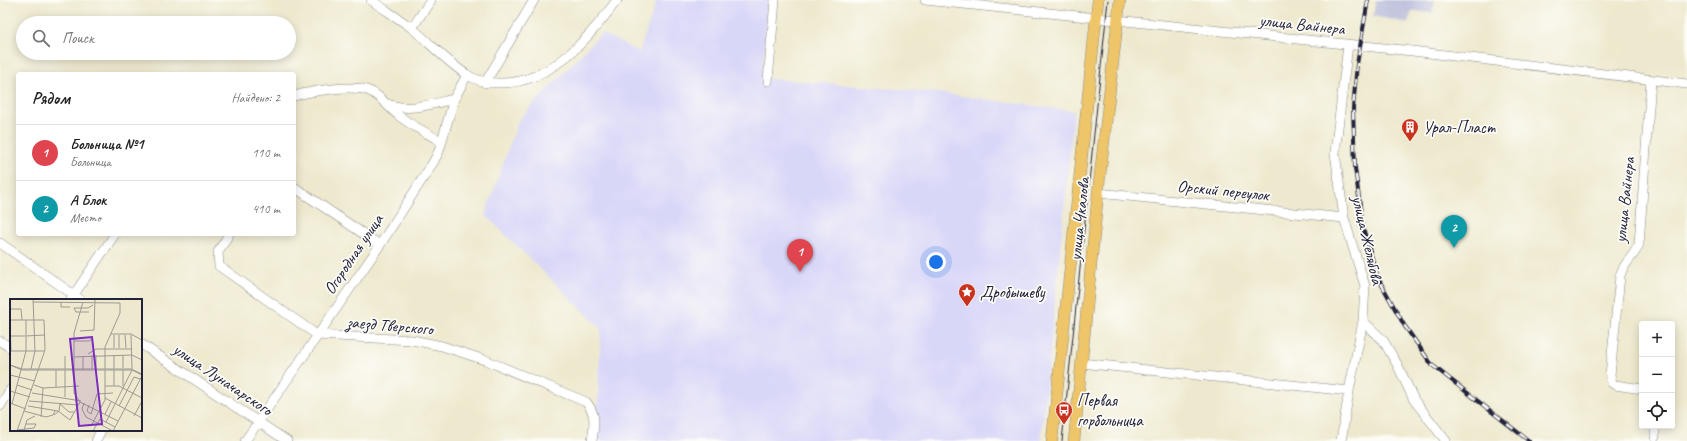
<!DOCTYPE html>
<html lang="ru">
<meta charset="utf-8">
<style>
:root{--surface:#fff;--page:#f6f6f6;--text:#222;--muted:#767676;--line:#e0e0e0;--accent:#c8321e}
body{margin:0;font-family:Caveat,sans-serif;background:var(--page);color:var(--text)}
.controls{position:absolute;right:12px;bottom:12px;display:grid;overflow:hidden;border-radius:4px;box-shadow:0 2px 10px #0003}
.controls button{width:36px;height:36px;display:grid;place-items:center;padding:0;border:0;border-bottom:1px solid var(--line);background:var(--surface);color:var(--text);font:20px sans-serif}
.you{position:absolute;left:936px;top:262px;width:14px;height:14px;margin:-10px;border:3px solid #fff;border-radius:50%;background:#1a73e8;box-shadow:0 0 0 6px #1a73e833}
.badge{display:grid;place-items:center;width:26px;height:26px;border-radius:50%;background:var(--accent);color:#fff;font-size:13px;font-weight:700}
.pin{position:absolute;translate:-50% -33px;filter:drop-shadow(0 1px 2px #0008)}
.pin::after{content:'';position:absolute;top:21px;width:14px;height:12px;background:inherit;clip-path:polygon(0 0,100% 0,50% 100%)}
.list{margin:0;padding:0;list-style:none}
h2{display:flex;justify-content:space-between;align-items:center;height:52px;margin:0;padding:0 16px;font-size:17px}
h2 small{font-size:13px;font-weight:400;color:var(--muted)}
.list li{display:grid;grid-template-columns:26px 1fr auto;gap:12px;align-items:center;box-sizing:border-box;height:56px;padding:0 16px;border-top:1px solid var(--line)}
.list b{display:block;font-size:15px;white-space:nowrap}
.list p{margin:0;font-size:13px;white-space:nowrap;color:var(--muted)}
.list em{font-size:13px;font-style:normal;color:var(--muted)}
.icon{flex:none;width:22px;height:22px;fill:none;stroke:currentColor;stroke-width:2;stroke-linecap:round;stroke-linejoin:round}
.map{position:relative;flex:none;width:1687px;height:441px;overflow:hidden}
.search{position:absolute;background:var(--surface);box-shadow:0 2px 10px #0003;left:16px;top:16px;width:280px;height:44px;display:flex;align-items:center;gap:10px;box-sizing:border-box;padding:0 14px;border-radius:22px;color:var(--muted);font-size:15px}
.panel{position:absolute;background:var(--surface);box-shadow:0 2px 10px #0003;left:16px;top:72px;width:280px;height:164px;border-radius:4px}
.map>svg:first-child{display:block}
.built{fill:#d9d7f8}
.industrial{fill:#c0c2dd}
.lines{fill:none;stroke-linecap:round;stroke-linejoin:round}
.minor-casing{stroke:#888684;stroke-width:10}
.major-casing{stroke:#888684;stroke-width:12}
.minor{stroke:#fff;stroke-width:9}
.major{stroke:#eec569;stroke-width:11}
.tram{stroke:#22223b;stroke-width:1}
.rail-casing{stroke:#22223b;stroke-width:4}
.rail{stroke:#fdfcf7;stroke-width:2.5;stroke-dasharray:8;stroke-linecap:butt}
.labels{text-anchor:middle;stroke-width:3.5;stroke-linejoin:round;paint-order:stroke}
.street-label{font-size:17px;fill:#22223b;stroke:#fdfcf7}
.poi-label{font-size:17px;fill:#22223b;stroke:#fdfcf7;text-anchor:start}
.inset-road{fill:none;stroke:#9c9993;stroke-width:1}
.view{fill:#7b2cbf;fill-opacity:0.15;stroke:#7b2cbf;stroke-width:2}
.inset-edge{fill:none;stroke:#22223b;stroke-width:2}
</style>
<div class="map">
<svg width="1687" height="441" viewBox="0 0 1687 441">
<rect width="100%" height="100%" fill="#fdfcf7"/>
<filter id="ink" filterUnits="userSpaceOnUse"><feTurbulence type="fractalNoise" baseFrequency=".025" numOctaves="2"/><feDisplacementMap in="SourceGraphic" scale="8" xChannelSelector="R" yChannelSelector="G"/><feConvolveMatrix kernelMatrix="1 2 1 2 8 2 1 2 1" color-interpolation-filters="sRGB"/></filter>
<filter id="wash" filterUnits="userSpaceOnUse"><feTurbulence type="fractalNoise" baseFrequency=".012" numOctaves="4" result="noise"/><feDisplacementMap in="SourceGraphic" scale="16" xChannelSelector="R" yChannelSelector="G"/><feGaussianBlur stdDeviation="0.9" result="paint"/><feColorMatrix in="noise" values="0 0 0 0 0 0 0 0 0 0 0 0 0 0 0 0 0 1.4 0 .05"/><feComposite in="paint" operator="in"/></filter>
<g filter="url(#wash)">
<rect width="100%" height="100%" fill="#eee9ce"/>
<!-- built -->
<path class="built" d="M 657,0 L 769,0 L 762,78 L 931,92 L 1074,111 L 1041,441 L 596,441 L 601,328 L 485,215 L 519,119 L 602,33 L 639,52 Z"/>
<!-- industrial -->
<path class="industrial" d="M 1376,0 L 1435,0 L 1432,13 L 1412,11 L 1408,23 L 1373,16 Z"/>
</g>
<g filter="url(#ink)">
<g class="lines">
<!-- minor casing -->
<g class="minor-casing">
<path id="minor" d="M 371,0 C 385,10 400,19 413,29 C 431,44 447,62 466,74 C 476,81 487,83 498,83 C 550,85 589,38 617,0
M 925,0 L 1412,51 L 1687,84
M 412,28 L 431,0
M 768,81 L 775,0
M 485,83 L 534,0
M 294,96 C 311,91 349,85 367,90 C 379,94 388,107 398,115 C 411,126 428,133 442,142
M 387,104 C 410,112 432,104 454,99
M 294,187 L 380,245
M 1098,193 L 1344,218
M 229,234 L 218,252 L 219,266 L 317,335 L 412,340 L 442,346 L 485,360 L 586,402 C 597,414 594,426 592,441
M 0,243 L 81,300
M 71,299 L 115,234
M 1363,321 L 1383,340 L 1397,364 L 1414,400 L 1446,441
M 0,341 L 11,348
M 141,344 L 287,441
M 1081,363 L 1349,391
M 1642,389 L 1615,385 L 1612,383 L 1610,375 L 1620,276 C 1623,263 1635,256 1639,244 L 1651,80
M 0,406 L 11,389
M 1655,437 L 1655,426
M 96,441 L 101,430
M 245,441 L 380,245 L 434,161 L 439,151 L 454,99 L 467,75
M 1341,441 L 1349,391 L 1363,321 L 1365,286 L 1344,218 L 1335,153 L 1348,45"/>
</g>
<!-- major casing -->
<g class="major-casing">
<path id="major" d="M 1052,441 L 1098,0
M 1074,441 L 1098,193 L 1120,0"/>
</g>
<!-- minor -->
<use href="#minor" class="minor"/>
<!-- major -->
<use href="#major" class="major"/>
<!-- tram -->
<path class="tram" d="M 1062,441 L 1108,0"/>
<!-- rail casing -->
<g class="rail-casing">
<path id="rail" d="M 1368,0 L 1357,64 L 1353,108 L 1355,168 L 1363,228 L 1378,278 L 1404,325 L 1432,365 L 1529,441"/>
</g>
<!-- rail -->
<use href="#rail" class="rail"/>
</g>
</g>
<!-- icons -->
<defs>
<g id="building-pin" transform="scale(0.9)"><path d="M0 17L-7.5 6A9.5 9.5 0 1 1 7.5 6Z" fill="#c8321e" stroke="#fdfcf7"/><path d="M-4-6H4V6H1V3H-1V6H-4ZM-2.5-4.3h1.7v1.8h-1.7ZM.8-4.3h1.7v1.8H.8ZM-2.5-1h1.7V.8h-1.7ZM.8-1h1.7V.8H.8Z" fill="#fff"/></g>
<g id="sight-pin" transform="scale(0.9)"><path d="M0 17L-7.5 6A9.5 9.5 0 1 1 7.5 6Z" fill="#c8321e" stroke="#fdfcf7"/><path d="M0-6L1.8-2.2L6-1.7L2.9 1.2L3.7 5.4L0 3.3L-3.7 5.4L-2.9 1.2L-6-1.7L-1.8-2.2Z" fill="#fff"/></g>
<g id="bus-pin" transform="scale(0.9)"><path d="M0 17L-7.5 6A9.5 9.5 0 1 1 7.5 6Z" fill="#c8321e" stroke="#fdfcf7"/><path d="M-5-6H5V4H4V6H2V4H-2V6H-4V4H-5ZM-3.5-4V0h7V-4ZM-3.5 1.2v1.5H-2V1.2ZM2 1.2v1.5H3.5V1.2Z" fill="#fff"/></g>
</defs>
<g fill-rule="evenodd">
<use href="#building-pin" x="1410" y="127"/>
<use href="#sight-pin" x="967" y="292"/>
<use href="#bus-pin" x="1064" y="410"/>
</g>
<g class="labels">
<!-- street labels -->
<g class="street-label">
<text transform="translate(1302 24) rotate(6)" y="6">улица Вайнера</text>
<text transform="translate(1223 190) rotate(6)" y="6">Орский переулок</text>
<text transform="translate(1624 200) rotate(-84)" y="6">улица Вайнера</text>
<text transform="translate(1079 219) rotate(-84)" y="6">улица Чкалова</text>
<text transform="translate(1368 240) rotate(77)" y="6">улица Желябова</text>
<text transform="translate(353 254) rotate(-56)" y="6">Огородная улица</text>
<text transform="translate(390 325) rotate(5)" y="6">заезд Тверского</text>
<text transform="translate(223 379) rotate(34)" y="6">улица Луначарского</text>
</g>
<!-- poi labels -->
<g class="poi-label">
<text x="1423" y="133">Урал-Пласт</text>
<text x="980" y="298">Дробышеву</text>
<text x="1077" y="406">Первая<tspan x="1077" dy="20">горбольница</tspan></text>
</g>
</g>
<!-- overview -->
<g transform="translate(10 299)">
<rect width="132" height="132" fill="#eee9ce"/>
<path class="inset-road" d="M 23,3 L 110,4 L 110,14 L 95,48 L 95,70M 51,3 L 51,8 L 60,8M 0,10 L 11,10 L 12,21M 79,13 L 66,13 L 64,9 L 78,9 L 83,6M 0,21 L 34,21 L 35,51 L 7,132M 0,21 L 1,52M 70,32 L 84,31 L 85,0M 101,35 L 121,35 L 132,41M 104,36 L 104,49M 115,36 L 116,49M 121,36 L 122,70M 0,37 L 15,37M 16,37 L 34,36M 64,42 L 79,42 L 82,40M 109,49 L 109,36M 0,52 L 34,52M 78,55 L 86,50 L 122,50M 86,56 L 86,70M 113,56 L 113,69M 73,57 L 73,70M 64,58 L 122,56 L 132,61M 0,66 L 12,71 L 122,71 L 132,76M 0,66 L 12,70 L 121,70 L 132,75M 21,70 L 25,52 L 23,0M 55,70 L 55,57M 82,70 L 82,56M 104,70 L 104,56M 55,71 L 55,98M 0,76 L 25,82M 7,86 L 22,91M 24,86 L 33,89 L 69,87M 95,87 L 109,87 L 132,99M 104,87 L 104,71M 113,87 L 113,71M 46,88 L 46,71M 0,92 L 20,98M 22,94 L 71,102M 95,99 L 132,119M 19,102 L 68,106M 70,103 L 64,94 L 64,34 L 73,3M 70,103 L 108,122M 0,104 L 16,110M 74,104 L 72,110 L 76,118 L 103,132M 2,105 L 16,52 L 16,21M 50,105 L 59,113 L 64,113M 79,106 L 77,112 L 81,115 L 87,95 L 103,94M 18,107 L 48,112 L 60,121 L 70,103M 109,107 L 124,78 L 130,80M 14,112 L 36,118 L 43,116 L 45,112M 95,115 L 101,103M 44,116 L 49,112 L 50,105M 124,117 L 132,102M 31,118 L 33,89M 96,123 L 122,71M 81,127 L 95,101 L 95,71M 7,131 L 24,129 L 26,125 L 16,125M 14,131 L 17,121 L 25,117M 83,132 L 90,120 L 105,128M 103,132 L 132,77"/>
<path class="view" d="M 82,38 L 92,125 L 69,127 L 60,40 Z"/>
<rect width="132" height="132" class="inset-edge"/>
</g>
</svg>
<div class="controls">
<button>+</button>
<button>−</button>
<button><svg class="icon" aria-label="locate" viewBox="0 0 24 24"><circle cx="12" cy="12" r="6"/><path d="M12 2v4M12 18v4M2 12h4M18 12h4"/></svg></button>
</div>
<div class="you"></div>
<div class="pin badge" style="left:800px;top:272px;background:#e0444e">1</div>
<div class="pin badge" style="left:1454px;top:248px;background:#0f9aa8">2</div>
<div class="search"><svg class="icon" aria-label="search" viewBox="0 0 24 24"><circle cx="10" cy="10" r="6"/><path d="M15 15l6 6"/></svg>Поиск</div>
<section class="panel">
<h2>Рядом<small>Найдено: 2</small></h2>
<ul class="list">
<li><span class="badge" style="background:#e0444e">1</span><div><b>Больница №1</b><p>Больница</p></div><em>110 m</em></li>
<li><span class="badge" style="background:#0f9aa8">2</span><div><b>А Блок</b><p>Место</p></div><em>410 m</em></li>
</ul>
</section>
</div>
